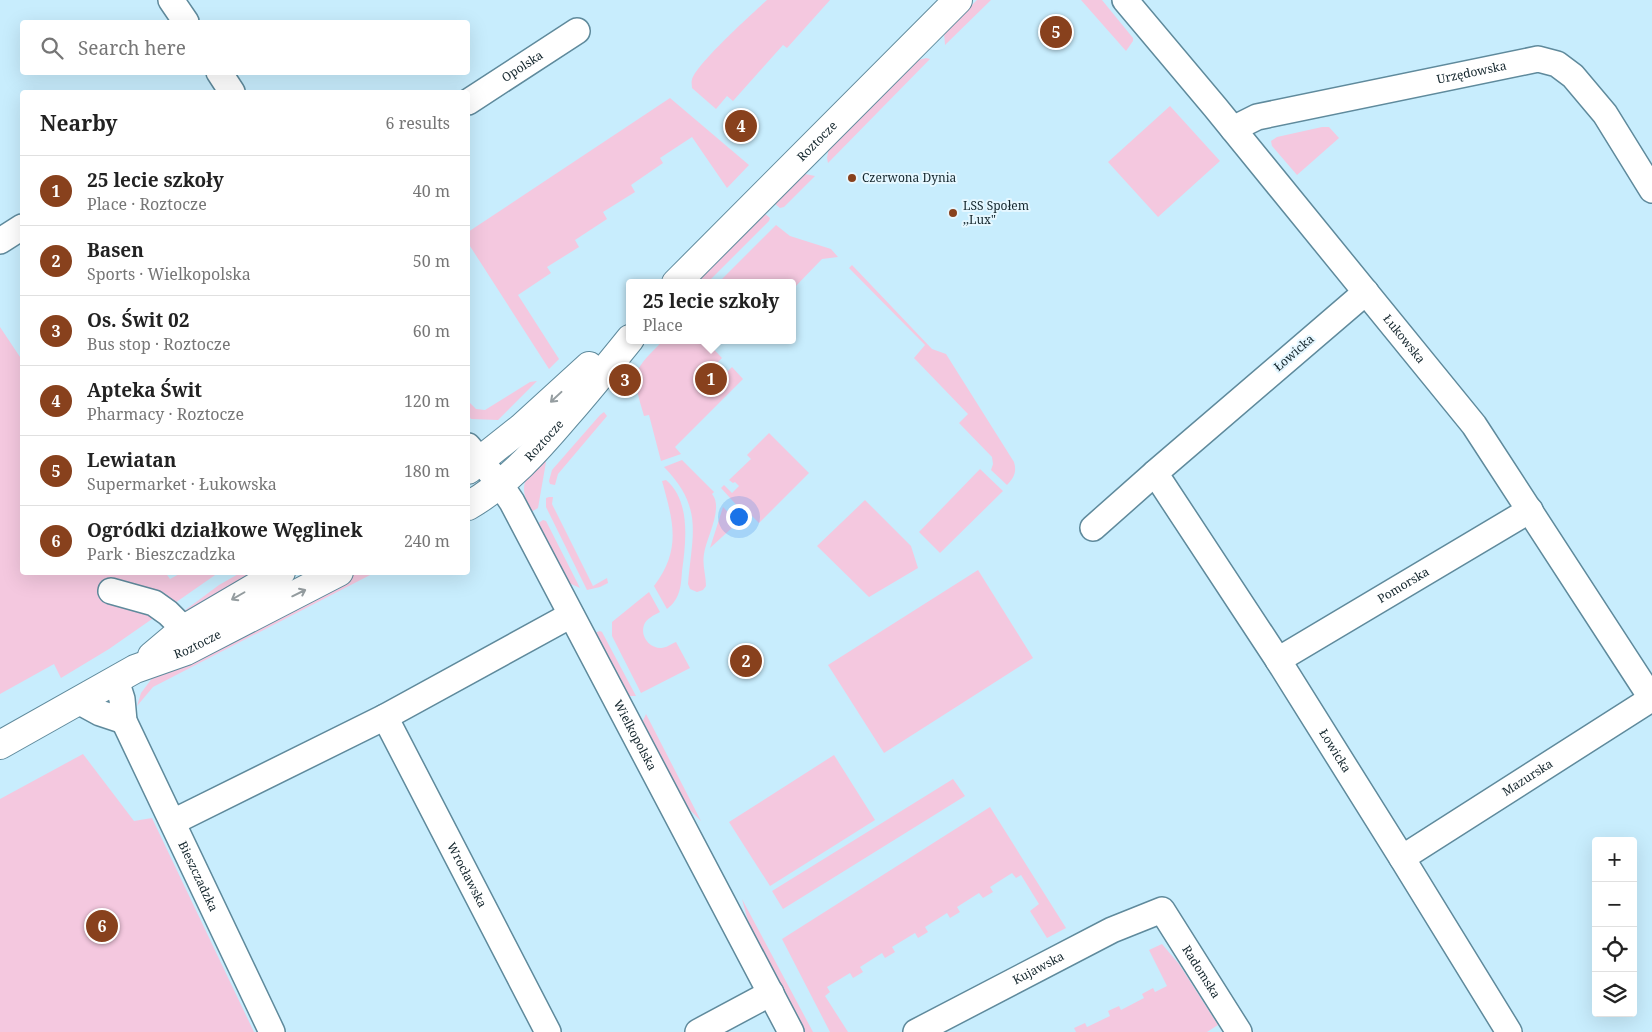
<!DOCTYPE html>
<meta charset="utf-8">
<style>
:root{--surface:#fff;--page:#f2f2f2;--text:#222;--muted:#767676;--line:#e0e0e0;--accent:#88411d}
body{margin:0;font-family:"Noto Serif",serif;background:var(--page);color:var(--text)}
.controls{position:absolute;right:15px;bottom:15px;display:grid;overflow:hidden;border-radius:5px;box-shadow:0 5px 20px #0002}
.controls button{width:45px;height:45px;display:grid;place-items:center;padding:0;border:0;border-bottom:1px solid var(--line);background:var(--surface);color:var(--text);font:25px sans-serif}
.you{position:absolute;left:738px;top:516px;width:18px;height:18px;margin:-12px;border:4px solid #fff;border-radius:50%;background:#1a73e8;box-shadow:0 0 0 8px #1a73e833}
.badge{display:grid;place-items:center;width:32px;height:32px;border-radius:50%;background:var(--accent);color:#fff;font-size:16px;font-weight:700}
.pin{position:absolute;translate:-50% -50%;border:2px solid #fff;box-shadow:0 1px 5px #0006}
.popup{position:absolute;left:626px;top:279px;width:170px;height:65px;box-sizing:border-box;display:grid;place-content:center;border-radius:5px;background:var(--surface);filter:drop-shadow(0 1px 4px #0005);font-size:16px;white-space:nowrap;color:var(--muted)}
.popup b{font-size:19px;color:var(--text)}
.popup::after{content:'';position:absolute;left:50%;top:100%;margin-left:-10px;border:10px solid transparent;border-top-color:var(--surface)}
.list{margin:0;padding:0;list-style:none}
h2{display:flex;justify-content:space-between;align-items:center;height:65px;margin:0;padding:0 20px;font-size:21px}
h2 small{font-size:16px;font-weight:400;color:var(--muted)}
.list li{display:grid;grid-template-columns:32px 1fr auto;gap:15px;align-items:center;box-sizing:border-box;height:70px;padding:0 20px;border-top:1px solid var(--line)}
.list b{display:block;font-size:19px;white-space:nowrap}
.list p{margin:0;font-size:16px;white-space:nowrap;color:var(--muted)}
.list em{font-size:16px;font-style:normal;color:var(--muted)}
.icon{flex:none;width:28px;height:28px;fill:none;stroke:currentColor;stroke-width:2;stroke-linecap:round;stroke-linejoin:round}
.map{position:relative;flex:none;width:1652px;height:1032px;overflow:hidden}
.search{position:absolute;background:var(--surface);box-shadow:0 5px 20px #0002;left:20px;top:20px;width:450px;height:55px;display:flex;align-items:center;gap:12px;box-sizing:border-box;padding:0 18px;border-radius:5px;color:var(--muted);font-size:19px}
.panel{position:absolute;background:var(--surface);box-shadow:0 5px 20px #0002;left:20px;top:90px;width:450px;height:485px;border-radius:5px}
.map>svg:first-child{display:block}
.green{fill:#f4c8df}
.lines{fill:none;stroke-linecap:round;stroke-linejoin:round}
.street-casing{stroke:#5f8a9c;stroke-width:28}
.secondary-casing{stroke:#5f8a9c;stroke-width:30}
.street{stroke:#fff;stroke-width:25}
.secondary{stroke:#fff;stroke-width:28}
.oneway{stroke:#959da0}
.poi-dot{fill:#88411d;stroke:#e5f7ff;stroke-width:2}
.labels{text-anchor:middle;stroke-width:4;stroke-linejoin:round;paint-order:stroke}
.street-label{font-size:12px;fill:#13252c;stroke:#e5f7ff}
.poi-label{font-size:12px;fill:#13252c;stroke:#e5f7ff;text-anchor:start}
</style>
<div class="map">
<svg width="1652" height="1032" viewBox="0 0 1652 1032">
<rect width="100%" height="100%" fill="#c8edfd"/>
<!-- green -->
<path class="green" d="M 767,0 L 830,0 L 787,48 L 783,45 L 733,101 L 727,96 L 716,109 L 692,88 C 692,85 691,82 692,80 C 695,65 753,13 767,0 Z
M 977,0 L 991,0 L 945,45 L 944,33 Z
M 1081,0 L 1102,0 L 1133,38 L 1133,41 L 1126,51 Z
M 926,58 L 930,59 L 828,163 L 827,158 L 829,147 L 915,61 Z
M 670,98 L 749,165 L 727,188 L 692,137 L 660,158 L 663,163 L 631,185 L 635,192 L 603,212 L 607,219 L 575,240 L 579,247 L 547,267 L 551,273 L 518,295 L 559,359 L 549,369 L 468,243 L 468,232 Z
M 1170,106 L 1220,161 L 1158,217 L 1108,162 Z
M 1322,127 L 1329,127 L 1339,138 L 1297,175 L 1272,146 L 1271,141 L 1277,137 Z
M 805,174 L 815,176 L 784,207 L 780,208 L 774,203 L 800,177 Z
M 764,213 L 770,218 L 769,221 L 707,283 L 695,283 Z
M 776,225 L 790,236 L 831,249 L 838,257 L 822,259 L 792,290 L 792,283 L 718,283 Z
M 852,265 L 932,349 L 946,354 L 1014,462 C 1017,472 1014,478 1007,485 L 991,470 L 993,464 L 992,457 L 959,423 L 968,414 L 914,358 L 925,345 L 849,268 Z
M 0,327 L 22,360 L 22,572 L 165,572 L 170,579 L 181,573 L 218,573 L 109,649 L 61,678 L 54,664 L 0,694 Z
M 663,340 L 705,340 L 722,358 L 700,380 L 700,387 L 705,391 L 709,390 L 732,367 L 743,379 L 675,447 L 681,454 L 661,461 L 649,415 L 644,416 C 641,404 632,381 638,370 C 643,359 656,349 663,340 Z
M 537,381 L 498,420 L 471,419 L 468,415 L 468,401 L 476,409 L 485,410 L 530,382 Z
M 604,412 L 607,416 L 558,474 L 555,485 L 550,484 L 549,481 L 552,470 L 600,415 Z
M 769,433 L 809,473 L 759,523 L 744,508 L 741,510 L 721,488 L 724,485 L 732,493 L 739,486 L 735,482 L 733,483 L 729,480 L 751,459 L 747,455 Z
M 541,458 L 546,462 L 538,508 L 531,512 C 518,484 524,481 541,458 Z
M 682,460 L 714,492 L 712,494 C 724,508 706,538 704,554 C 702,565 706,575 706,586 L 703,590 L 697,592 L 690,589 L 688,584 C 692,534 704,508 664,467 Z
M 980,469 L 1003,491 L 940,553 L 919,532 Z
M 666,480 C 691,501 686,542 682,571 C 681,587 680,599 667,609 L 654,586 C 682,549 673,521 662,481 Z
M 549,497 L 553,497 L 552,504 L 593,586 L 607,578 L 608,583 L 600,587 L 587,590 L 546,507 L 546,498 Z
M 865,500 L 911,546 L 918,568 L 869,597 L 817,546 Z
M 723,507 L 733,517 L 729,521 L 734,526 L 710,548 Z
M 543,520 L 546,521 L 580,588 L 569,583 L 567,580 L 537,524 Z
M 978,570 L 1033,658 L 884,753 L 828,665 Z
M 240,573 L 263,573 L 187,613 L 184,611 L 219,585 Z
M 355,573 L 374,573 L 153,687 L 137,706 L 141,693 L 153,677 Z
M 649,592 L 660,612 C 654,615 646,619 644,625 C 640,636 649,648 661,648 C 666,648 671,644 676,642 L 690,668 L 641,693 L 612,636 L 612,622 Z
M 600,631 L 602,632 L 636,696 L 628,696 L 594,633 Z
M 646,714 L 701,821 L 686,806 L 642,723 Z
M 83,754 L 134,821 L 152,818 L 254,1032 L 0,1032 L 0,799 Z
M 834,755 L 875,820 L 770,886 L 729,822 Z
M 953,779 L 965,796 L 783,909 L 772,891 Z
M 990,807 L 1066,928 L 1047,938 L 1030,911 L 1039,904 L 1021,875 L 1016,878 L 1012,873 L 990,887 L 993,892 L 983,898 L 979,893 L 957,907 L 960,912 L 950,918 L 947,913 L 925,927 L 928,932 L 918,938 L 915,933 L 892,947 L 895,952 L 885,958 L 882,953 L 860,967 L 863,972 L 853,978 L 850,973 L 827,987 L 830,992 L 825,996 L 848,1032 L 830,1032 L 782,939 Z
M 742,899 L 813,1032 L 804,1032 L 754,937 L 749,925 Z
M 1162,944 L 1179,964 L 1218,1025 L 1207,1032 L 1076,1032 L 1074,1028 L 1085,1023 L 1087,1027 L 1110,1016 L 1108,1011 L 1119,1006 L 1121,1010 L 1144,998 L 1142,994 L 1153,988 L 1155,992 L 1167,986 L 1149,950 Z"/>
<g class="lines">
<!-- street casing -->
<g class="street-casing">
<g id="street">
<path d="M 171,0 L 186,22"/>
<path id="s1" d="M 1125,0 L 1215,107 L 1474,425 L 1652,699"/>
<path d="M 219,72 L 232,92"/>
<path id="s2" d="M 468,102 L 577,31"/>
<path id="s3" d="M 1233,129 L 1257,117 L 1538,59 L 1557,64 L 1573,76 L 1605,114 L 1652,190"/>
<path d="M 0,241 L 22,227"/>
<path id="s4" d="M 1366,292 L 1155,473 L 1278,660 L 1402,858 L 1509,1032"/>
<path id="s5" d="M 468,446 L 500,484 L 512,502 L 791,1032"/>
<path d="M 1093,528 L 1155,473"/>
<path d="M 111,591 L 154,603 L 168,613 L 184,629"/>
<path id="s6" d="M 1278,660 L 1530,510"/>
<path id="s7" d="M 116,680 L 122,699 L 124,721 L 272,1032"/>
<path d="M 78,701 L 100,713 L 124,721"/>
<path id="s8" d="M 385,717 L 548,1032"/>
<path d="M 173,822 L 385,717 L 571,615"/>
<path id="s9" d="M 1402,858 L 1651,699"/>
<path d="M 698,1032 L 771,993"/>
<path id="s10" d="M 916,1032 L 1112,930 L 1162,910 L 1239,1032"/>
</g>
</g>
<!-- secondary casing -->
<g class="secondary-casing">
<g id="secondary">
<path id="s11" d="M 676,283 L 958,0"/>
<path d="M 468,470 L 521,428 L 589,366"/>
<path id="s12" d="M 468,506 C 508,483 537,450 566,416 C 588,391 609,365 630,339"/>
<path d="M 152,656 L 184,629 L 281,572"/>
<path id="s13" d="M 0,745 L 135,669 L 186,651 L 339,572"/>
</g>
</g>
<!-- street -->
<use href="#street" class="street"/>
<!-- secondary -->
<use href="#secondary" class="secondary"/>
</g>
<!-- one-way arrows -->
<defs><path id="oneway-shaft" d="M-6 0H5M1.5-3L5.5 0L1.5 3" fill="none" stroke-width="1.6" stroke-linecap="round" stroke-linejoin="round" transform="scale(1.25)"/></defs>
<g class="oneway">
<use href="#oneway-shaft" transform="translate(556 397) rotate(137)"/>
<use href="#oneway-shaft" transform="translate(299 593) rotate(-26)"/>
<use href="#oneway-shaft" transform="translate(238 596) rotate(150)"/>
</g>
<!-- markers -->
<g class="poi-dot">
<circle cx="852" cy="178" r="5"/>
<circle cx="953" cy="213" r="5"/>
</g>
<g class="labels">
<!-- street labels -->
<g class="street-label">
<text dy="4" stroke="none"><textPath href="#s2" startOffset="65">Opolska</textPath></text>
<text dy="4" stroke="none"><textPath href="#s3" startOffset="246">Urzędowska</textPath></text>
<text dy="4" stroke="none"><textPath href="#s11" startOffset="200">Roztocze</textPath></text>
<text dy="4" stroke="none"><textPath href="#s1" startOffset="439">Łukowska</textPath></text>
<text transform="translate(1294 353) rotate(-41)" y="4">Łowicka</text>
<text dy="4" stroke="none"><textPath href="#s12" startOffset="101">Roztocze</textPath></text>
<text dy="4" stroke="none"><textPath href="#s6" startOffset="146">Pomorska</textPath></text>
<text dy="4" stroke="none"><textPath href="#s13" startOffset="222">Roztocze</textPath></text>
<text dy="4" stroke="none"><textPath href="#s5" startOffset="335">Wielkopolska</textPath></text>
<text dy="4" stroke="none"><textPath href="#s4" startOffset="609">Łowicka</textPath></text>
<text dy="4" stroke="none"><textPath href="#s9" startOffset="149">Mazurska</textPath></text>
<text dy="4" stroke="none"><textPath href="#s8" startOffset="178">Wrocławska</textPath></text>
<text dy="4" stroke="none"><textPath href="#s7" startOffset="214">Bieszczadzka</textPath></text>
<text dy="4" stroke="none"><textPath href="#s10" startOffset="138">Kujawska</textPath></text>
<text dy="4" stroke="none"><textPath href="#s10" startOffset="348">Radomska</textPath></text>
</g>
<!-- poi labels -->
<g class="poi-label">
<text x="862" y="182">Czerwona Dynia</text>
<text x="963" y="210">LSS Społem<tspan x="963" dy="14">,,Lux"</tspan></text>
</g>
</g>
</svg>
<div class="controls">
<button>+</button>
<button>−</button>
<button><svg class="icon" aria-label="locate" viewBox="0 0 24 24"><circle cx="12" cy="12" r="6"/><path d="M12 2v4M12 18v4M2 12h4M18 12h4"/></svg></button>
<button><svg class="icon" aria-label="layers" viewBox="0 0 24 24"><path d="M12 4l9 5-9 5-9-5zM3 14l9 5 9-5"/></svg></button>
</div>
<div class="you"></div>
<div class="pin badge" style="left:711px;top:379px">1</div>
<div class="popup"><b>25 lecie szkoły</b>Place</div>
<div class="pin badge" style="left:746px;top:661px">2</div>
<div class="pin badge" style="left:625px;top:380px">3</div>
<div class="pin badge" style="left:741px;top:126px">4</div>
<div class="pin badge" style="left:1056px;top:32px">5</div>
<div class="pin badge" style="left:102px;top:926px">6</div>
<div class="search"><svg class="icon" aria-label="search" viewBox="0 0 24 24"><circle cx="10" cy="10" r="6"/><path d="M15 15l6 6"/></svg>Search here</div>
<section class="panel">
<h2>Nearby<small>6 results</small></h2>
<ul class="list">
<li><span class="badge">1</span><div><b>25 lecie szkoły</b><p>Place · Roztocze</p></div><em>40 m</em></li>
<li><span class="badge">2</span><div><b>Basen</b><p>Sports · Wielkopolska</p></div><em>50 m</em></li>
<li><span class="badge">3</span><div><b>Os. Świt 02</b><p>Bus stop · Roztocze</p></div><em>60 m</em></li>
<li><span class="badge">4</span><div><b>Apteka Świt</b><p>Pharmacy · Roztocze</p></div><em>120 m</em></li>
<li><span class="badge">5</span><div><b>Lewiatan</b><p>Supermarket · Łukowska</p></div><em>180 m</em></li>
<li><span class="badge">6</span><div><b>Ogródki działkowe Węglinek</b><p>Park · Bieszczadzka</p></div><em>240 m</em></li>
</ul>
</section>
</div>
